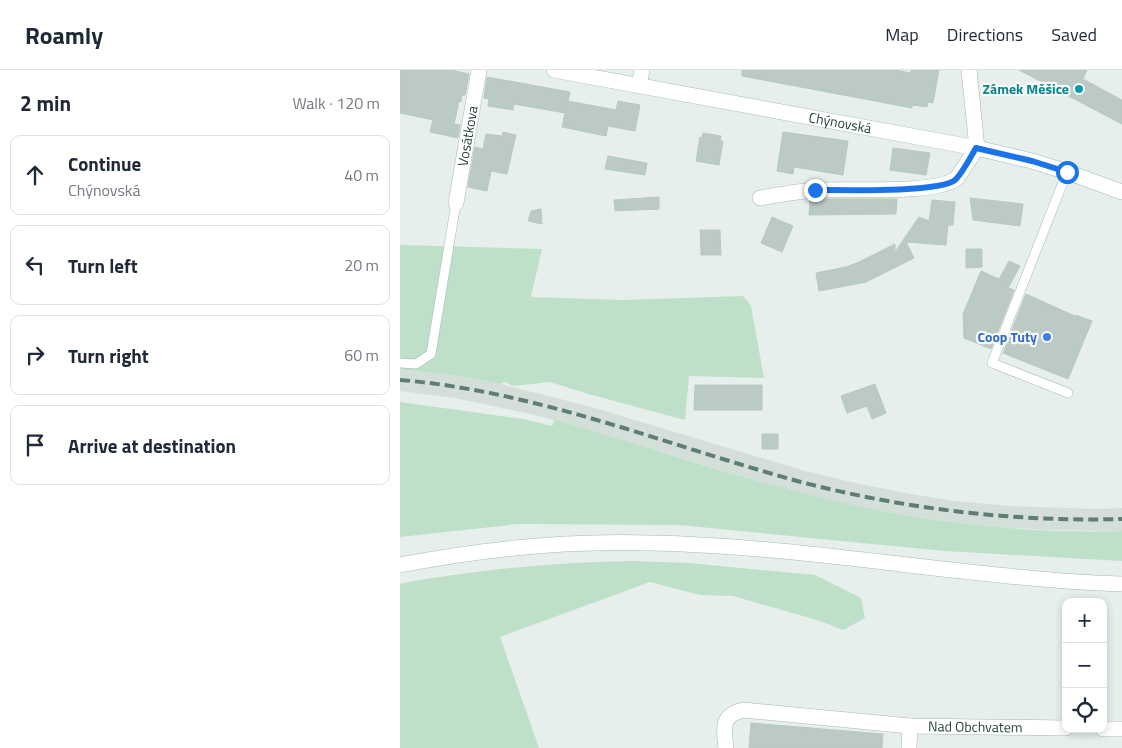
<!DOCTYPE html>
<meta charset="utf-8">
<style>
:root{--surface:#fff;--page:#f6f6f7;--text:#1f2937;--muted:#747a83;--line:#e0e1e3}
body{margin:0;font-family:"Titillium Web",sans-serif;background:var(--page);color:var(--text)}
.controls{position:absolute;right:15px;bottom:15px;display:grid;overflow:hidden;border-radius:10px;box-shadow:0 2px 8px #0003}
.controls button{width:45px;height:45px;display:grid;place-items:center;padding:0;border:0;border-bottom:1px solid var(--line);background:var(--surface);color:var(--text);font:25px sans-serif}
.stop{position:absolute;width:15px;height:15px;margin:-11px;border:4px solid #1a73e8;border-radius:50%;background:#fff}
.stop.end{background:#1a73e8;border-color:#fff;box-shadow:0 1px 5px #0008}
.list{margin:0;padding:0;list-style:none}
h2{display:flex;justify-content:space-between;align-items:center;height:65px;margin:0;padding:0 20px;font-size:21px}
h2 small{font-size:16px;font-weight:400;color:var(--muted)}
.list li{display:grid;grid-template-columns:32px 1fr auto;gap:15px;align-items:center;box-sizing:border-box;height:80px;margin:0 10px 10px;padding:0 10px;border:1px solid var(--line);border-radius:10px}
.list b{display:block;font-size:19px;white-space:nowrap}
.list p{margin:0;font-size:16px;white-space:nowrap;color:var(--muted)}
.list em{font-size:16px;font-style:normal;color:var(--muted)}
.icon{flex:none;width:28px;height:28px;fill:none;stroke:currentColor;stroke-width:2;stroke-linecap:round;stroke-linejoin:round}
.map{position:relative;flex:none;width:722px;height:678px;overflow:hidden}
header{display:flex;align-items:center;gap:30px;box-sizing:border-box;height:70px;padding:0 25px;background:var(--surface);border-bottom:1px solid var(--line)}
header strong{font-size:24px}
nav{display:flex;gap:28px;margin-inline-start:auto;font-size:18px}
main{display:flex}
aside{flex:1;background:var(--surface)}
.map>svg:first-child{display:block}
.built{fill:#d4dfda}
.green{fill:#bfe0c8}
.building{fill:#bbcac4;stroke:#b8c9c2}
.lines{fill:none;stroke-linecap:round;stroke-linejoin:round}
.lane-casing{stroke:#a8b8b2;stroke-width:10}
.street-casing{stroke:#a8b8b2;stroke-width:16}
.secondary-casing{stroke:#a4bbb3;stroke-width:16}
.lane{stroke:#fff;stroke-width:9}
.street{stroke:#fff;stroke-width:15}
.secondary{stroke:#fff;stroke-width:15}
.rail{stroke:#5f7d75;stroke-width:4;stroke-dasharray:10 5;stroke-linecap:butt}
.route{stroke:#1a73e8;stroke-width:6}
.culture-dot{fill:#0f9aa8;stroke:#f7fbf9;stroke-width:2}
.shop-dot{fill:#3f7fe0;stroke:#f7fbf9;stroke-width:2}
.labels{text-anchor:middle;stroke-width:4.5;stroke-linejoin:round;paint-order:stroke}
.culture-label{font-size:14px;font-weight:bold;fill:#0d838f;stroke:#f7fbf9;text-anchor:end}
.street-label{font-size:14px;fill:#24423a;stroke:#f7fbf9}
.shop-label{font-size:14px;font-weight:bold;fill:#366cbe;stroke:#f7fbf9;text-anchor:end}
</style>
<header>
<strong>Roamly</strong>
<nav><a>Map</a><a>Directions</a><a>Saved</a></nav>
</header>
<main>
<aside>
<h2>2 min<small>Walk · 120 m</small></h2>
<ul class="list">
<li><svg class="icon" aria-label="ahead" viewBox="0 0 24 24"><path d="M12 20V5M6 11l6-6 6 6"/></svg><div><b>Continue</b><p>Chýnovská</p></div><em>40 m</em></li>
<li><svg class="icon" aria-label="left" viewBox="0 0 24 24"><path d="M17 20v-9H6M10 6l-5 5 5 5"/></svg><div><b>Turn left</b></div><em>20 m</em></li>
<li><svg class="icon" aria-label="right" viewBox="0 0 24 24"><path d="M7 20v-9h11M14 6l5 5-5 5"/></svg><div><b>Turn right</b></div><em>60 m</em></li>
<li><svg class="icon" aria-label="arrive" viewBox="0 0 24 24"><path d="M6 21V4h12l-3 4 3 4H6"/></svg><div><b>Arrive at destination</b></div></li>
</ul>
</aside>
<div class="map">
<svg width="722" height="678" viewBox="0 0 722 678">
<rect width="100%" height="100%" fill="#e6efeb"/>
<!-- built -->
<path class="built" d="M 0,299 L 58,306 L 100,314 L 145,325 L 198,339 L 405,401 L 460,414 L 511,424 L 555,431 L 610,436 L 696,439 L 722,438 L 722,461 L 652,460 L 609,458 L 553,453 L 507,446 L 455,436 L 400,423 L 354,410 L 192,361 L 139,346 L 55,328 L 0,321 Z"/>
<!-- green -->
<path class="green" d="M 0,175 L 142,179 L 131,227 L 222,230 L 343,226 L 351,236 L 364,308 L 289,306 L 285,350 L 192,325 L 150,312 L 113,316 L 105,312 L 100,314 L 58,306 L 0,299 Z
M 0,332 L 123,349 L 152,356 L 155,350 C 236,373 317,401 399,422 C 504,450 613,464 722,461 L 722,491 L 544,481 L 279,455 L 118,454 L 0,467 Z
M 233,491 L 289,493 L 415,505 L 461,528 L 465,548 L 443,560 L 420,551 L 333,526 L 300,525 L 250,512 L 100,567 L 139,678 L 0,678 L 0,514 C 20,509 40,507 61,504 C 118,496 175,492 233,491 Z"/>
<!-- building -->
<path class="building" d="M 0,0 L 51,0 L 69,4 L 65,25 L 62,25 L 61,32 L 59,31 L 54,54 L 60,55 L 58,68 L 30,62 L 33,50 L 0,43 Z
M 342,0 L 495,0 L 511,3 L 511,0 L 539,0 L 533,33 L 528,32 L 527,37 L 512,35 L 512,38 L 342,6 Z
M 619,0 L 687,0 L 683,9 L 722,30 L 722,54 Z
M 87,7 L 170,22 L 168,31 L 216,40 L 218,31 L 240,35 L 235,61 L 208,56 L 206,66 L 162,57 L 165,43 L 114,34 L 113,40 L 88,36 L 89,29 L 84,28 Z
M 103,62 L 116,65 L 107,104 L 91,101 L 87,121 L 68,117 L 75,77 L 83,79 L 86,64 L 102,66 Z
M 383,62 L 448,71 L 443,105 L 394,97 L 393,104 L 377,101 Z
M 303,63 L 321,66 L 320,71 L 323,71 L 319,95 L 296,91 L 300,67 L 302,68 Z
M 493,78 L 530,83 L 526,105 L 490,100 Z
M 208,86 L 247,93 L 245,105 L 205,99 Z
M 259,127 L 259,139 L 215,141 L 214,130 Z
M 570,128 L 623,134 L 620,156 L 573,150 Z
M 431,129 L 497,129 L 496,144 L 409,145 L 410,130 Z
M 532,130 L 555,132 L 553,155 L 548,155 L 546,175 L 506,172 L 514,188 L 466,212 L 419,221 L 416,203 L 446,197 L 459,192 L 495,174 L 495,182 L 519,147 L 529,151 Z
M 141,139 L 142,154 L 128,151 L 131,141 Z
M 372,147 L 393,156 L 382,182 L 361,173 Z
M 300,160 L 320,160 L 321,185 L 301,185 Z
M 566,179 L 582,179 L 582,197 L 566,198 Z
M 609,191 L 620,196 L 608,218 L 614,220 L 591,279 L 564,268 L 563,244 L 581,201 L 599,209 Z
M 626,224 L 675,246 L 676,245 L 692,251 L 668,309 L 603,283 Z
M 475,314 L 486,343 L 472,349 L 467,336 L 447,343 L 441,326 Z
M 295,315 L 362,315 L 362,340 L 294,340 Z
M 362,364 L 378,364 L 378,379 L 362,379 Z
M 351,653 L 483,664 L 482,678 L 349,678 Z"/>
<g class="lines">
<!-- lane casing -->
<g class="lane-casing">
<path id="lane" d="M 667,102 L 592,293 L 668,323
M 0,293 L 16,294 L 31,284 L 56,133"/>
</g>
<!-- street casing -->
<g class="street-casing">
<g id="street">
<path d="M 239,16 L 242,0"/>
<path d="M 360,128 C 378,125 398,121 417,120 C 447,118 537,125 557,108 L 577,78 L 569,0"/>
<path id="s1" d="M 56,133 L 79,0"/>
<path d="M 703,659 L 722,659"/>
<path id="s2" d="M 326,678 C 324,659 320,646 343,640 L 510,656 L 666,658"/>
<path d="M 509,678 L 510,656"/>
</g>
</g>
<!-- secondary casing -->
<g class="secondary-casing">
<g id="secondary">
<path id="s3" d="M 154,0 L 577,78 L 632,91 L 667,102 L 722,122"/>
<path d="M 0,495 C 83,479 167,470 252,473 C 346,475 440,487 534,498 C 596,505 659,512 722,514"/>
</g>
</g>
<!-- lane -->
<use href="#lane" class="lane"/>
<!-- street -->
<use href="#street" class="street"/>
<!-- secondary -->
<use href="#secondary" class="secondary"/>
<!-- rail -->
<path class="rail" d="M 0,310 C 137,321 269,376 401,412 C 505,439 614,452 722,449"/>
</g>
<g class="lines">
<!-- route -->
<path class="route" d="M 415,120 C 440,120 539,123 555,110 C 562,104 571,86 576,78 L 632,91 L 667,102"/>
</g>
<!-- markers -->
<circle class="culture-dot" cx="679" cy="19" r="5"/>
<circle class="shop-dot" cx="647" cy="267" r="5"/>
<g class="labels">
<!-- culture labels -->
<g class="culture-label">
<text x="669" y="24">Zámek Měšice</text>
</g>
<!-- street labels -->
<g class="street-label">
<text dy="5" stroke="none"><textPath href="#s3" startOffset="291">Chýnovská</textPath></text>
<text dy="5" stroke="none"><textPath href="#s1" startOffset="68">Vosátkova</textPath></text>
<text dy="5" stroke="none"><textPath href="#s2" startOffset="281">Nad Obchvatem</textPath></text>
</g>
<!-- shop labels -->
<g class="shop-label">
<text x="637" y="272">Coop Tuty</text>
</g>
</g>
</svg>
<div class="controls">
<button>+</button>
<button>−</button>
<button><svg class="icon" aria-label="locate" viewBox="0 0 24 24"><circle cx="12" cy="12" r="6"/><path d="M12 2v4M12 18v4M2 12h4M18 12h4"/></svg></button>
</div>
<div class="stop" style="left:667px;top:102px"></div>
<div class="stop end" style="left:415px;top:120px"></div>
</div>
</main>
